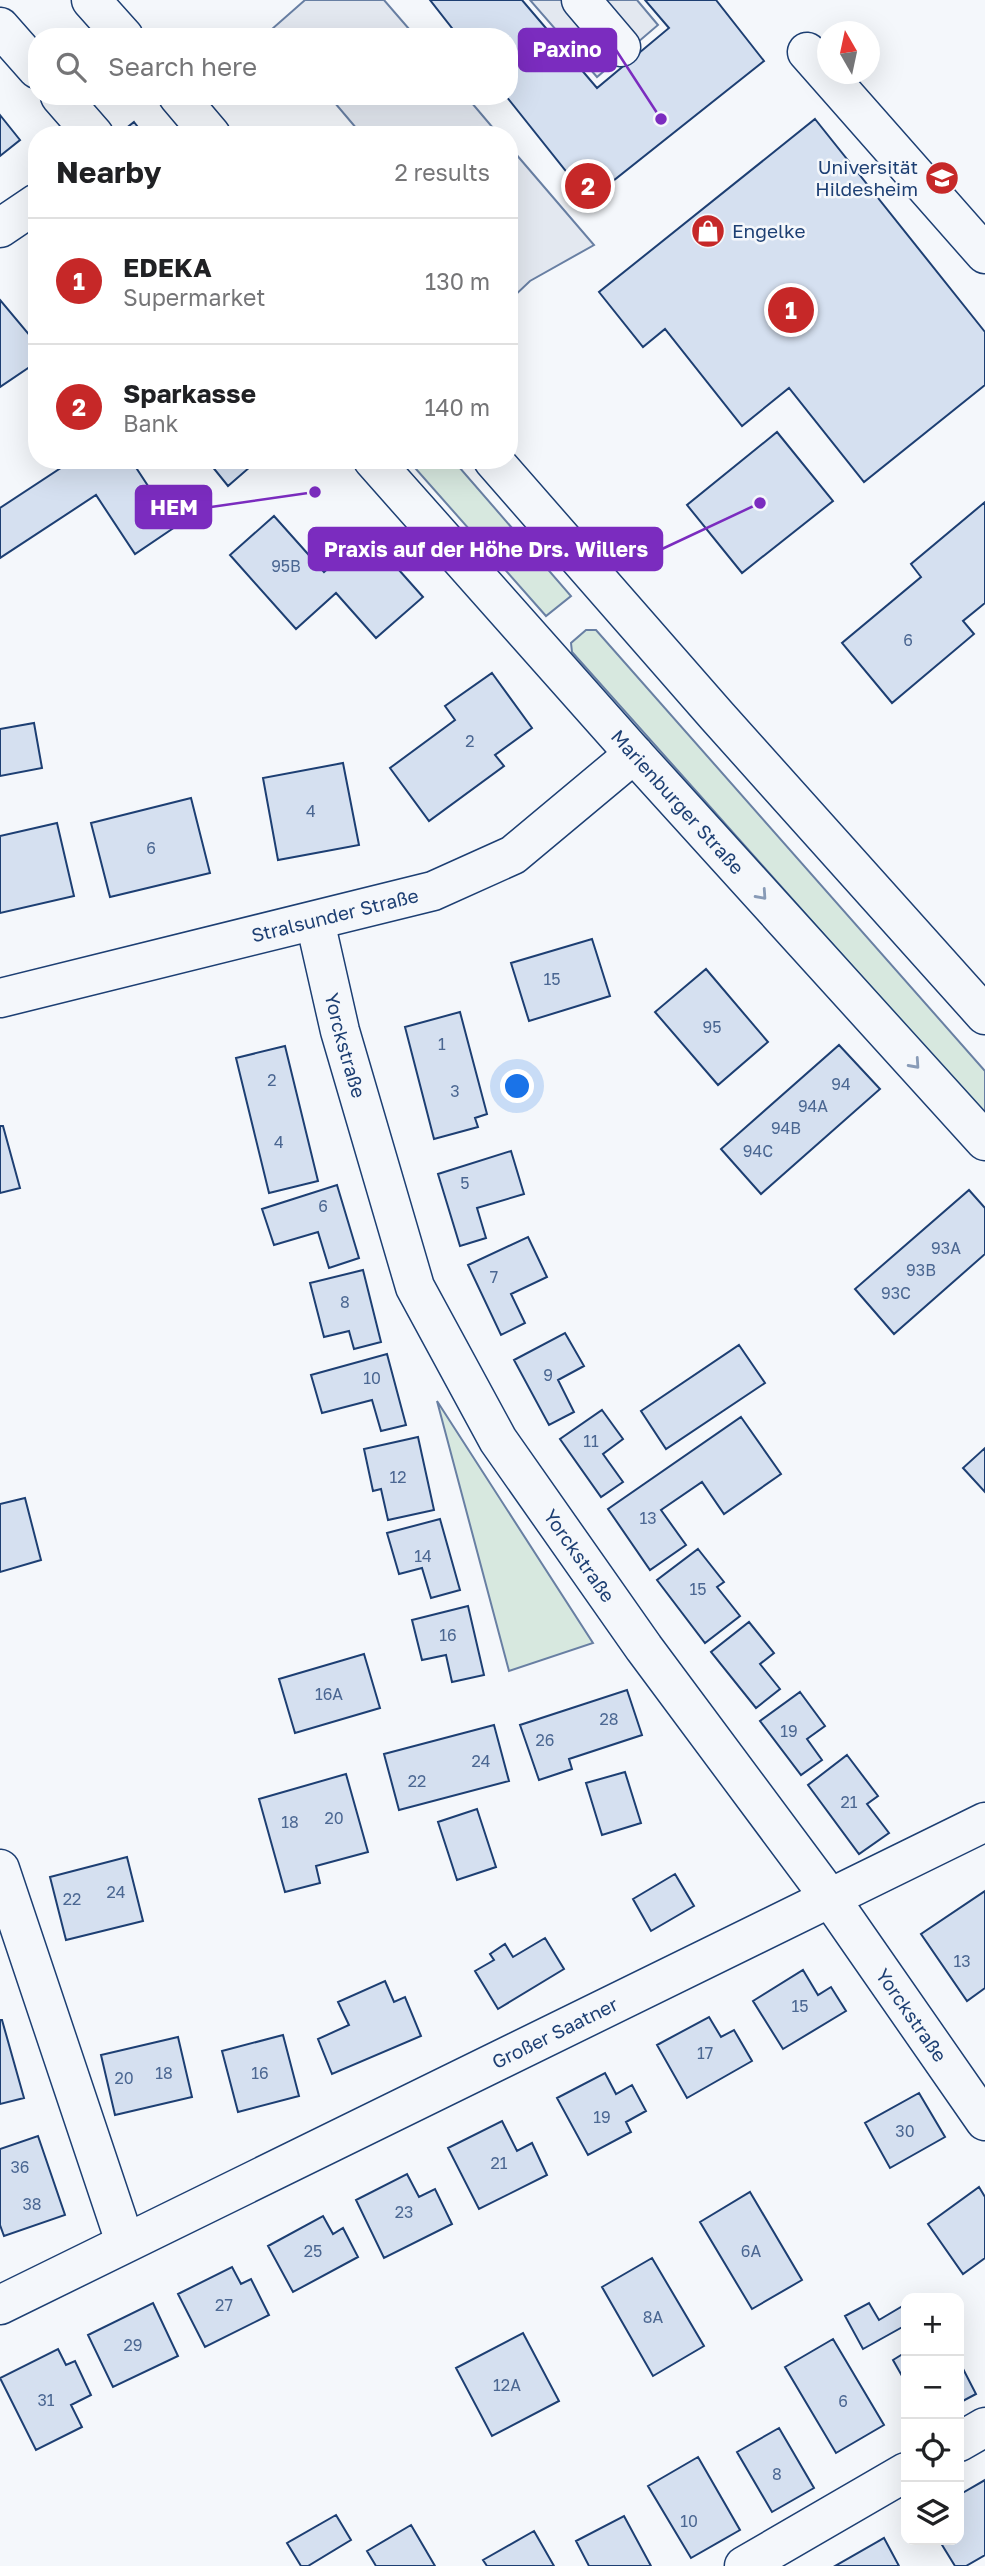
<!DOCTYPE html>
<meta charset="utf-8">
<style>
:root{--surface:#fff;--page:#f6f6f6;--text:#202124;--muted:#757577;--line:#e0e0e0;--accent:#c62828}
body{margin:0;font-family:"Golos Text",sans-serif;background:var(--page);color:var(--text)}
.controls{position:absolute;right:21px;bottom:21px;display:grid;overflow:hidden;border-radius:14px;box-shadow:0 7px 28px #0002}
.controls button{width:63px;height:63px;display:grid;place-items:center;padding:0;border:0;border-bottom:2px solid var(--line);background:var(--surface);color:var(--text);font:35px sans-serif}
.compass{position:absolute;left:817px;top:21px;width:63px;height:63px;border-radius:50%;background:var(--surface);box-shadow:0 7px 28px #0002;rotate:351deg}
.you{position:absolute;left:518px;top:1087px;width:24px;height:24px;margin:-18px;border:5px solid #fff;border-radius:50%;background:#1a73e8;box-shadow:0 0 0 10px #1a73e833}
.badge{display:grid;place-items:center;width:46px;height:46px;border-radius:50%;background:var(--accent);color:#fff;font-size:23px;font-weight:700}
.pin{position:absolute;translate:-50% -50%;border:4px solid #fff;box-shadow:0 2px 7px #0006}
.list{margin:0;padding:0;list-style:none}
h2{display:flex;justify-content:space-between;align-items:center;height:91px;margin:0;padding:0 28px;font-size:30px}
h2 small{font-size:23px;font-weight:400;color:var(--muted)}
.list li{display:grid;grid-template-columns:46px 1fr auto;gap:21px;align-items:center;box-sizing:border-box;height:126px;padding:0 28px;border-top:2px solid var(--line)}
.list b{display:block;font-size:26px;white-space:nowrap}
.list p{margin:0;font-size:23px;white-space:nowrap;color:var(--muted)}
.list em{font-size:23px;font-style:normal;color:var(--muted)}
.icon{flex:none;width:38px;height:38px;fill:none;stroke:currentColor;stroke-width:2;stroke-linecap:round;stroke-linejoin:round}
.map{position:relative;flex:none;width:985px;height:2566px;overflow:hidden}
.search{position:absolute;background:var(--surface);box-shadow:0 7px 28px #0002;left:28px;top:28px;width:490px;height:77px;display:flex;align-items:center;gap:18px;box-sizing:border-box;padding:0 24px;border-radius:28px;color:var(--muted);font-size:26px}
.panel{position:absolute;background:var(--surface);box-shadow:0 7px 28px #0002;left:28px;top:126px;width:490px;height:343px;border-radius:28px}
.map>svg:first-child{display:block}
.green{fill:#d7e8df;stroke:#687fa3;stroke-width:2}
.parking{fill:#e3e8f0;stroke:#687fa3;stroke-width:2}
.building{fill:#d5e0f0;stroke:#1d3f73;stroke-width:2}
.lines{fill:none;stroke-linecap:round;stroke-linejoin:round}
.minor-casing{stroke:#1d3f73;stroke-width:41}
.major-casing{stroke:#1d3f73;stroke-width:41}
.minor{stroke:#f4f7fb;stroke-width:38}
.major{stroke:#f4f7fb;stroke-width:38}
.oneway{stroke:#889bb7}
.labels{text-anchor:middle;stroke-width:5;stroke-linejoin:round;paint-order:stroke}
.number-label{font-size:16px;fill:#4b6792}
.poi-label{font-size:19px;fill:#1d3f73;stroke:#f4f7fb;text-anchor:end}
.street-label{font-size:19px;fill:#1d3f73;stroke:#f4f7fb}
.leader{fill:none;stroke:#7b2cbf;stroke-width:2.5}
.callout-dot{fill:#7b2cbf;stroke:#f4f7fb;stroke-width:2.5}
.callout{fill:#7b2cbf;stroke:#7b2cbf;stroke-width:2.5}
.callout-label{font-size:21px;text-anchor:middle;font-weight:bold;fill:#fff}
</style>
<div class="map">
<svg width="985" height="2566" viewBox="0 0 985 2566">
<rect width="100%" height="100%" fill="#f4f7fb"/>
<!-- green -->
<path class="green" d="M 408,460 L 453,460 L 571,596 L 546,616 Z
M 586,630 L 596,630 L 985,1071 L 985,1115 L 572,652 L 571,643 Z
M 437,1401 L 593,1643 L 509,1671 Z"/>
<!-- parking -->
<path class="parking" d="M 305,0 L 384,0 L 416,37 L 279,37 L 272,29 Z
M 530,0 L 637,0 L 658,25 L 597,77 Z
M 329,96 L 466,96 L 499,135 L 362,135 Z
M 509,146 L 594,245 L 530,281 L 509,301 Z"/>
<!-- building -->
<path class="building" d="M 430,0 L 522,0 L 597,88 L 669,28 L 645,0 L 716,0 L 764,61 L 589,200 L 506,96 L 509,96 L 509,37 L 459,37 Z
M 0,115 L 20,140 L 0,156 Z
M 815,119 L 985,332 L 985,385 L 864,482 L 789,388 L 742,426 L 665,329 L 643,347 L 599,292 Z
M 134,122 L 144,135 L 128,135 L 124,130 Z
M 0,300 L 37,344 L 37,362 L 0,387 Z
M 777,432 L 833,501 L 742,573 L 687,505 Z
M 73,460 L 131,460 L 175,527 L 135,554 L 96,495 L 0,558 L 0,508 Z
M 207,460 L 258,460 L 228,486 Z
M 985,502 L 985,603 L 963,621 L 974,634 L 892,703 L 842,643 L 921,577 L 911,564 Z
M 274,516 L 324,572 L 367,534 L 423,597 L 376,638 L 336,593 L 296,629 L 230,555 Z
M 492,673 L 532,728 L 495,755 L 504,766 L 429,821 L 390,768 L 455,720 L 445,706 Z
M 34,723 L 42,768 L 0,776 L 0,729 Z
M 343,763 L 359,845 L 278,860 L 263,778 Z
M 191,798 L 210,873 L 110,897 L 91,823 Z
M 57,823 L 74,896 L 0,913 L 0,836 Z
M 592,939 L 610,996 L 529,1021 L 511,963 Z
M 706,969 L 768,1042 L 718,1085 L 655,1012 Z
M 460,1012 L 487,1114 L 475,1118 L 478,1127 L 434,1139 L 405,1027 Z
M 839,1045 L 880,1089 L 761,1194 L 721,1149 Z
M 285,1046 L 318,1181 L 269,1193 L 236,1058 Z
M 0,1126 L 3,1126 L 20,1188 L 0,1193 Z
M 511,1151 L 524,1194 L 477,1208 L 486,1238 L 460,1246 L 438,1174 Z
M 337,1185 L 359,1258 L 329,1268 L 318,1232 L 274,1245 L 262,1209 Z
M 969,1190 L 985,1208 L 985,1254 L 894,1334 L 855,1289 Z
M 528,1237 L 547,1277 L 511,1294 L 525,1323 L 501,1335 L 468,1265 Z
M 363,1270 L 381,1342 L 354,1349 L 349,1331 L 324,1337 L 310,1283 Z
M 565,1333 L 584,1366 L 558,1380 L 574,1412 L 549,1425 L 514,1360 Z
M 739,1345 L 765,1383 L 666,1449 L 641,1411 Z
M 387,1354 L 406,1425 L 381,1431 L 372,1400 L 322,1413 L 311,1375 Z
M 602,1410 L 623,1439 L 603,1454 L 623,1482 L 601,1497 L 560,1439 Z
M 741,1417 L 781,1474 L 724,1514 L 702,1482 L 661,1510 L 686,1545 L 650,1570 L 608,1509 Z
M 418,1437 L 434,1510 L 388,1520 L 381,1489 L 373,1491 L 364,1449 Z
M 985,1448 L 985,1492 L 963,1468 Z
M 25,1498 L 41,1560 L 0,1572 L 0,1504 Z
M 440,1519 L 460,1590 L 431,1598 L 422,1568 L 399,1574 L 387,1533 Z
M 698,1549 L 724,1582 L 717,1587 L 740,1616 L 705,1643 L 657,1580 Z
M 468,1606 L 484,1675 L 452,1682 L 446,1655 L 422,1660 L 412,1620 Z
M 749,1622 L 774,1653 L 760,1664 L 780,1689 L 756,1708 L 711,1652 Z
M 364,1654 L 380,1708 L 295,1733 L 279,1679 Z
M 627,1690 L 642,1735 L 569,1759 L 572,1769 L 539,1780 L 520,1725 Z
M 800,1692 L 825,1726 L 807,1739 L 822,1760 L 801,1775 L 760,1721 Z
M 494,1725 L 509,1781 L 399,1810 L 384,1754 Z
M 847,1755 L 878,1796 L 867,1804 L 889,1833 L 859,1854 L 808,1785 Z
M 625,1772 L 641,1823 L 602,1835 L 586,1783 Z
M 346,1774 L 368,1852 L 316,1866 L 320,1883 L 285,1892 L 259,1799 Z
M 477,1809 L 496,1867 L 457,1880 L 438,1822 Z
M 127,1857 L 143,1921 L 66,1940 L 50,1877 Z
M 675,1874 L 694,1906 L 651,1931 L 633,1899 Z
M 985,1891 L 985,1988 L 967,2001 L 921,1934 Z
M 545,1938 L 564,1969 L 498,2009 L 475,1971 L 494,1960 L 490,1954 L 505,1944 L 513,1957 Z
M 803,1970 L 818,1995 L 831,1987 L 846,2011 L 783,2049 L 753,2001 Z
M 385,1981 L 394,2002 L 405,1997 L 421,2036 L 332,2074 L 318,2039 L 349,2025 L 338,2002 Z
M 709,2017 L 721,2037 L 734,2030 L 752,2061 L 687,2098 L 657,2045 Z
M 0,2020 L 2,2020 L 24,2098 L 0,2104 Z
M 283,2035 L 299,2096 L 238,2112 L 222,2051 Z
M 178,2037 L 192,2097 L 115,2115 L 101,2055 Z
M 605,2073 L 616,2094 L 632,2085 L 646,2111 L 626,2122 L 631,2132 L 588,2155 L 557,2098 Z
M 919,2093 L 945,2137 L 890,2168 L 865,2123 Z
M 502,2121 L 517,2151 L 532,2143 L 547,2175 L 479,2209 L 448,2148 Z
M 38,2136 L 65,2215 L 4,2236 L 0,2225 L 0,2149 Z
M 407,2174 L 419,2197 L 435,2189 L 452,2224 L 384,2258 L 356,2200 Z
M 979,2187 L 985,2197 L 985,2258 L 963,2274 L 928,2224 Z
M 750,2192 L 802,2280 L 752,2309 L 700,2222 Z
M 323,2216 L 333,2234 L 343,2228 L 358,2257 L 293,2292 L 268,2246 Z
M 652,2258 L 704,2346 L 653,2376 L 602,2287 Z
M 232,2267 L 241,2284 L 251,2279 L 269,2315 L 205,2347 L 178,2294 Z
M 153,2303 L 178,2356 L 113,2387 L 88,2335 Z
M 869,2303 L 879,2320 L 906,2304 L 906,2325 L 863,2349 L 845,2316 Z
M 523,2333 L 559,2401 L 492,2436 L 456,2368 Z
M 833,2339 L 884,2425 L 836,2453 L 785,2367 Z
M 58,2349 L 66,2365 L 75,2361 L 91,2395 L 71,2405 L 82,2427 L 36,2450 L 0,2378 Z
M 906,2352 L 906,2383 L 893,2360 Z
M 959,2361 L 976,2394 L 959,2403 Z
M 779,2428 L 814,2488 L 772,2512 L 737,2452 Z
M 698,2457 L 740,2530 L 691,2558 L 648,2486 Z
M 985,2480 L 985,2555 L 966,2566 L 955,2566 L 939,2540 L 959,2540 L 959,2495 Z
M 336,2515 L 351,2540 L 308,2566 L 301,2566 L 287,2543 Z
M 624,2516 L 651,2566 L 589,2566 L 576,2541 Z
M 411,2525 L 435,2566 L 376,2566 L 367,2551 Z
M 534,2531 L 554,2566 L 487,2566 L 483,2560 Z
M 884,2538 L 899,2566 L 835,2566 Z"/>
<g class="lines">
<!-- minor casing -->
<g class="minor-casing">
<g id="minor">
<path d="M 581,0 L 621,47"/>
<path d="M 0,27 L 37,69"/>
<path d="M 807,52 L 985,254"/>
<path d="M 60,96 L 94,135"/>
<path d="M 0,228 L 37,203"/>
<path id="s1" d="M 373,460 L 634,754 L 985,1141"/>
<path id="s2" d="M 315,921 L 340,1031 L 415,1287 L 498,1440 L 644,1648 L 830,1898 L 985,2121"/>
<path id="s3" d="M 0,998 L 433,891 L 513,855 L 634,754"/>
<path d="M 0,1869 L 125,2242"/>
<path id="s4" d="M 0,2305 L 985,1822"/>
<path d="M 959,2442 L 985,2427"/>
<path d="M 744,2566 L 906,2472"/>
</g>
</g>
<!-- major casing -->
<g class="major-casing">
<path id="major" d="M 91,0 L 124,37
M 178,96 L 211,135
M 493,460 L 717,716 L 985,1015"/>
</g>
<!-- minor -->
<use href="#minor" class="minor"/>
<!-- major -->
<use href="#major" class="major"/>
</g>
<!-- one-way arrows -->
<defs><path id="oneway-chevron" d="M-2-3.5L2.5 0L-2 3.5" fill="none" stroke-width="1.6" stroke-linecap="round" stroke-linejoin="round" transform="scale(1.75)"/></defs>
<g class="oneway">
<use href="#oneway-chevron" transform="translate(762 895) rotate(48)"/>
<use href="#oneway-chevron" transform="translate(915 1064) rotate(48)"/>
</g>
<!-- icons -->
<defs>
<g id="university-disc" transform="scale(1.75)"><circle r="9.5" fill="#c62828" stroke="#f4f7fb"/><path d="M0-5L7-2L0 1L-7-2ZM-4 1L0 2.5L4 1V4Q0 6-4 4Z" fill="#fff"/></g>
<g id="shop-disc" transform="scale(1.75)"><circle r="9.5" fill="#c62828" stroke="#f4f7fb"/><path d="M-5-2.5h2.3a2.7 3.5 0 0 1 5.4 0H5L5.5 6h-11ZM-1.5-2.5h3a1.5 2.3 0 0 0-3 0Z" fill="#fff"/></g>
</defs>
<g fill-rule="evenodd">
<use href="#university-disc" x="942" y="178"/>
<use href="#shop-disc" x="708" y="231"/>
</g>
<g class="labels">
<!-- number labels -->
<g class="number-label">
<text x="286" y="572">95B</text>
<text x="908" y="646">6</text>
<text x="470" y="747">2</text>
<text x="311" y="817">4</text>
<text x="151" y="854">6</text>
<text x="552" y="985">15</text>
<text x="712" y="1033">95</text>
<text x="442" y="1050">1</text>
<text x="272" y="1086">2</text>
<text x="841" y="1090">94</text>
<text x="455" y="1097">3</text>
<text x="813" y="1112">94A</text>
<text x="786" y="1134">94B</text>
<text x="279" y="1148">4</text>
<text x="758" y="1157">94C</text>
<text x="465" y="1189">5</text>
<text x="323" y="1212">6</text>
<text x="946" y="1254">93A</text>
<text x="921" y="1276">93B</text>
<text x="494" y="1283">7</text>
<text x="896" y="1299">93C</text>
<text x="345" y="1308">8</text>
<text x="548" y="1381">9</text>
<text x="372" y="1384">10</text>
<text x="591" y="1447">11</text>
<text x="398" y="1483">12</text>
<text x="648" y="1524">13</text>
<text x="423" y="1562">14</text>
<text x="698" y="1595">15</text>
<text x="448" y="1641">16</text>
<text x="329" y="1700">16A</text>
<text x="609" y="1725">28</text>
<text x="789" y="1737">19</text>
<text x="545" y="1746">26</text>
<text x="481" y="1767">24</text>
<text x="417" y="1787">22</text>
<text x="849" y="1808">21</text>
<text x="334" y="1824">20</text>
<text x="290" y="1828">18</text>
<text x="116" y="1898">24</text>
<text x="72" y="1905">22</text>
<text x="962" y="1967">13</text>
<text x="800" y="2012">15</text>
<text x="705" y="2059">17</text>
<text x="164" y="2079">18</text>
<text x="260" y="2079">16</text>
<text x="124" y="2084">20</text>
<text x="602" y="2123">19</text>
<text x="905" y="2137">30</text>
<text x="499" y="2169">21</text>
<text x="20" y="2173">36</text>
<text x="32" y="2210">38</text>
<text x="404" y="2218">23</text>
<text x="313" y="2257">25</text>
<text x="751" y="2257">6A</text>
<text x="224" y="2311">27</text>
<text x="653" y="2323">8A</text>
<text x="133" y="2351">29</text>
<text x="507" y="2391">12A</text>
<text x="46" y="2406">31</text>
<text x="843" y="2407">6</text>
<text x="777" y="2480">8</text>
<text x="689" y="2527">10</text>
</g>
<!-- poi labels -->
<g class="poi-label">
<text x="918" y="174">Universität<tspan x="918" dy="22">Hildesheim</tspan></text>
<text x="732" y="238" text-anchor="start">Engelke</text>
</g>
<!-- street labels -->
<g class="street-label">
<text dy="7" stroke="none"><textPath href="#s1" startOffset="458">Marienburger Straße</textPath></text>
<text dy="7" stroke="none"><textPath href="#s3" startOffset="345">Stralsunder Straße</textPath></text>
<text dy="7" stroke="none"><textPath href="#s2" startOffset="128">Yorckstraße</textPath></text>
<text dy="7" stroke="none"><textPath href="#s2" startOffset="695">Yorckstraße</textPath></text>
<text dy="7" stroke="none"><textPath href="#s2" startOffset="1262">Yorckstraße</textPath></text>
<text dy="7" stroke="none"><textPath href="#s4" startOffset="618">Großer Saatner</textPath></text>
</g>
</g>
<!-- callouts -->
<path class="leader" d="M661 119L616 50M315 492L211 507M760 503L662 549"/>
<g class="callout-dot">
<circle cx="661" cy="119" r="7"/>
<circle cx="315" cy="492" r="7"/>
<circle cx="760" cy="503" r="7"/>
</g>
<g class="callout">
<rect x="519" y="29" width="97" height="42" rx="7"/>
<rect x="136" y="486" width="75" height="42" rx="7"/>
<rect x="309" y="528" width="353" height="42" rx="7"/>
</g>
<g class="callout-label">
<text x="567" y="57">Paxino</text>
<text x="174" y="515">HEM</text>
<text x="486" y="557">Praxis auf der Höhe Drs. Willers</text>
</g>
</svg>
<div class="controls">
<button>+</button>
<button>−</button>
<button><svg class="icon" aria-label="locate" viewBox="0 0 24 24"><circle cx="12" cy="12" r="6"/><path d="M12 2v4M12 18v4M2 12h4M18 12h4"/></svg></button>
<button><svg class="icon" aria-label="layers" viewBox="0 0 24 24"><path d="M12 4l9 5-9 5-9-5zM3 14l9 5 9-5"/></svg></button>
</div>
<svg class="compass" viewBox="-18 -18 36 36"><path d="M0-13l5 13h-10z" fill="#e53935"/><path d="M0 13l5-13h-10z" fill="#757577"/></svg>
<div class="you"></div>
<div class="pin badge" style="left:791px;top:310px">1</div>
<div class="pin badge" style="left:588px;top:186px">2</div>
<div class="search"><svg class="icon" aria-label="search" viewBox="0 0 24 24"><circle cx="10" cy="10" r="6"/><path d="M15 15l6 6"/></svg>Search here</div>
<section class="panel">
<h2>Nearby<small>2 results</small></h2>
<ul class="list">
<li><span class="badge">1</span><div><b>EDEKA</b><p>Supermarket</p></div><em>130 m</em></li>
<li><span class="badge">2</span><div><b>Sparkasse</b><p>Bank</p></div><em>140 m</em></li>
</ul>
</section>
</div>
